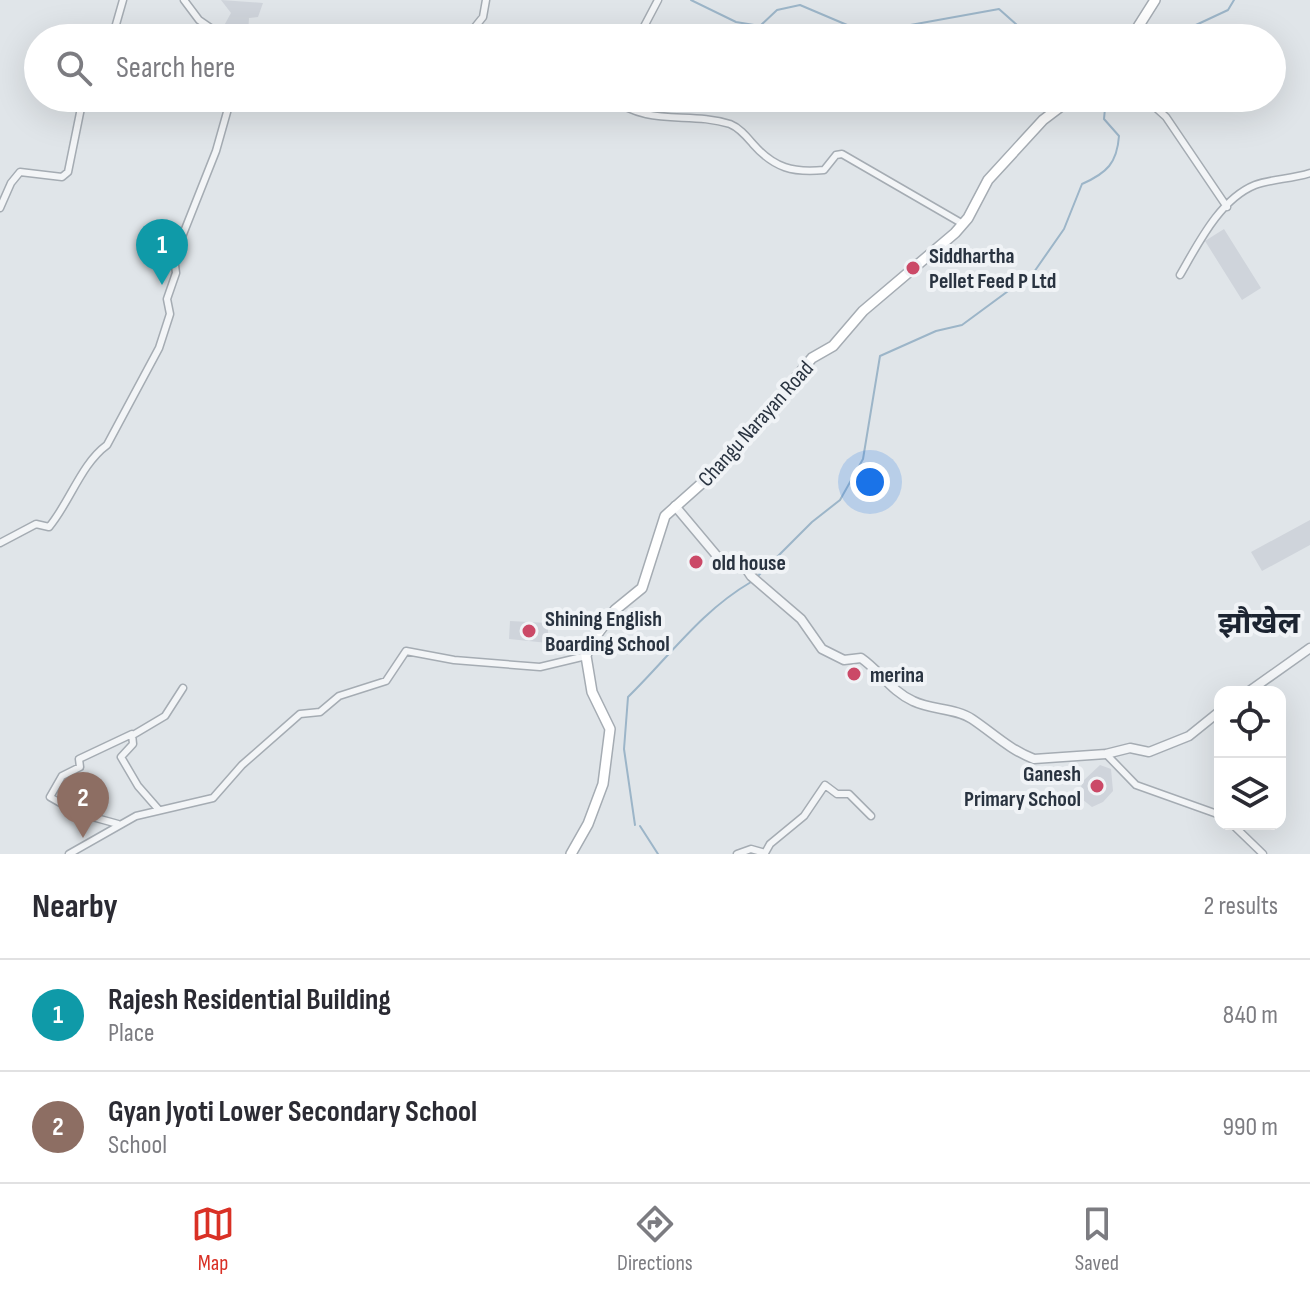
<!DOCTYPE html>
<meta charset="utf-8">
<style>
:root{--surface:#fff;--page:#f7f7f7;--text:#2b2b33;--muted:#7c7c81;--line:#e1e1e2;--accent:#d93025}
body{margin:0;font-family:"Sofia Sans Condensed","Noto Sans Devanagari",sans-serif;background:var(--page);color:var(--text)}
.controls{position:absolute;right:24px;bottom:24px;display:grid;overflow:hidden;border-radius:16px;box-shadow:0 8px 32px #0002}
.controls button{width:72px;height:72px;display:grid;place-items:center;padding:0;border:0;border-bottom:2px solid var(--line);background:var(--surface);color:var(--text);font:40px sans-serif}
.you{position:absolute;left:870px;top:482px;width:28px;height:28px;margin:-20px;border:6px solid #fff;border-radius:50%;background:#1a73e8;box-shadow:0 0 0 12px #1a73e833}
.badge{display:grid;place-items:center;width:52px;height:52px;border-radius:50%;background:var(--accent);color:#fff;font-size:26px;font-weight:700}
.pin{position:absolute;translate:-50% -66px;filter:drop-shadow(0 2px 4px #0008)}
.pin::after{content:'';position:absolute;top:42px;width:28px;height:24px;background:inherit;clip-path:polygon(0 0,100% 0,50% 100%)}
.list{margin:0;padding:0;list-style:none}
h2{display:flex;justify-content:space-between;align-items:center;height:104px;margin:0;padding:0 32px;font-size:34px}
h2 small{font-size:26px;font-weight:400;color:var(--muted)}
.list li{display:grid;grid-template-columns:52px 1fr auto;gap:24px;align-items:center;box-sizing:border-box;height:112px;padding:0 32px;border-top:2px solid var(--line)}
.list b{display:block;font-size:30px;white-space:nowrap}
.list p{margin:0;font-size:26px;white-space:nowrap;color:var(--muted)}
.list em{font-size:26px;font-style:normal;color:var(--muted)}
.icon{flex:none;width:44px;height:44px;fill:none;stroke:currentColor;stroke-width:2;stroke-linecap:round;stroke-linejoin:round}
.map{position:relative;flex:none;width:1310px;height:854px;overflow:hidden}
.search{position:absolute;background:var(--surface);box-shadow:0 8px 32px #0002;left:24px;right:24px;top:24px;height:88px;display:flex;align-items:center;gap:20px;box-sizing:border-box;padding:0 28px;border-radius:44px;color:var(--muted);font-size:30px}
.sheet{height:328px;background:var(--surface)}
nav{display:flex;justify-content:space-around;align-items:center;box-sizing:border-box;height:112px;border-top:2px solid var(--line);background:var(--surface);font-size:22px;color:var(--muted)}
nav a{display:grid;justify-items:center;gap:4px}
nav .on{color:var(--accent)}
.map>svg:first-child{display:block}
.built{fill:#cfd4db}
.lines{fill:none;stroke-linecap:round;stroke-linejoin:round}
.stream{stroke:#9cb5c8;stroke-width:2}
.minor-casing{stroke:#a5acb3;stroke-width:9}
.tertiary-casing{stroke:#a5acb3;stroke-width:11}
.secondary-casing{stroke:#a5acb3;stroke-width:12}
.minor{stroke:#f3f5f7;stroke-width:6}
.tertiary{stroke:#f3f5f7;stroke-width:8}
.secondary{stroke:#fff;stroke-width:9}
.poi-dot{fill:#cb4967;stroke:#f0f3f6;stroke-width:3}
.labels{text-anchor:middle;stroke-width:8;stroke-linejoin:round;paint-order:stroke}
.poi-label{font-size:22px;font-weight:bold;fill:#293340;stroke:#f0f3f6;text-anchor:start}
.street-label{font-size:22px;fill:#293340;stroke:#f0f3f6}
.district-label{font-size:30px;font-weight:bold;fill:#1c2431;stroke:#f0f3f6}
</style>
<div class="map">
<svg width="1310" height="854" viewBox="0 0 1310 854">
<rect width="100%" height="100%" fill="#e0e5e9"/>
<!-- built -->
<path class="built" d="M 221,0 L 263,3 L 258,17 L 249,18 L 248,34 L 221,31 L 231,13 Z
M 1224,229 L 1261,288 L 1242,300 L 1205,241 Z
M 1310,520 L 1310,545 L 1262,571 L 1251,552 Z
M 510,621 L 548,623 L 548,643 L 509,639 Z
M 1100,765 L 1111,769 L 1113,791 L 1103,802 L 1092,807 L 1078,796 L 1083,781 Z"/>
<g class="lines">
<!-- stream -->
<path class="stream" d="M 691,0 L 736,22 L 760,26 L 777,10 L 800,5 L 866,33 L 999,9 L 1017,25 L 1127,37
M 1168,38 L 1228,10 L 1234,0
M 756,578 L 812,522 L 840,500 L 863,459 L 880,356 L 936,331 L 962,325 L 1034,272 L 1064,229 L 1082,184 C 1107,173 1117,163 1119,136 L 1104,119 L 1106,98
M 635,825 L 624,749 L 628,697 C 670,656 700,612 751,582
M 640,826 L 658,854"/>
<!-- minor casing -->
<g class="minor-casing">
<path id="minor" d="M 184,0 L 199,20 L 225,38
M 116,38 L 115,28 L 123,0
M 466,38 L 483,17 L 486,0
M 638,38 L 658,0
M 612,98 C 648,127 689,111 730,124 C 740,128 747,137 753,144 C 774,168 793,173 824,170 L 836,155 L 842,154 L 963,224
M 1145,98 L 1166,117 L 1227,207
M 0,208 L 11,183 L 20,172 L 62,177 L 68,172 L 83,98
M 1180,275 C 1198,244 1220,199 1255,185 C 1271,179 1292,179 1310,173
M 0,543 L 36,524 L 49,527 C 70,502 81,464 107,445 L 159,348 L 170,314 L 167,299 L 176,273 L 174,257 L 216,151 L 231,98
M 133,735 L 165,716 L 183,688
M 1106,754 L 1136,785 L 1220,815
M 118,824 L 78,813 L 50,797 L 62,776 L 80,767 L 79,759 L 132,734 L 133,744 L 121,757 L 138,786 L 159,810
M 1232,824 L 1263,854
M 69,854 L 136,816 L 213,798 L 242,765 L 300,714 L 320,712 L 339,696 L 386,681 L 406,651 L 454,660 L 540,667 L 586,656
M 737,854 L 751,849 L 765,853 L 770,844 L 804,816 L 825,785 L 837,794 L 849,794 L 871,816"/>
</g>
<!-- tertiary casing -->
<g class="tertiary-casing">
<path id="tertiary" d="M 675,506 L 717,556 L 743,564 L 751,576 L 801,619 L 822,649 L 844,660 L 861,658 C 880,671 891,691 913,701 C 931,710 956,708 972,719 C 993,733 1010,750 1034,759 L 1106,754 L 1130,748 L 1149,752 L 1189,736 L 1220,711
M 1248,692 L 1310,648"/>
</g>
<!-- secondary casing -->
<g class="secondary-casing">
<path id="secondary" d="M 1131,38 L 1155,0
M 571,854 L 588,824 L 603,784 L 610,729 L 592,692 L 586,656 L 590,644 L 615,610 L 642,588 L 665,516 L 729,459 L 812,358 L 833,346 L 863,311 L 955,233 L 968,218 L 988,180 L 1043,120 L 1072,98"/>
</g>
<!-- minor -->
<use href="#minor" class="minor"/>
<!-- tertiary -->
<use href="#tertiary" class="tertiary"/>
<!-- secondary -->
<use href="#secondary" class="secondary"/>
</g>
<!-- markers -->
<g class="poi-dot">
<circle cx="913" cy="268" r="8"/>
<circle cx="696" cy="562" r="8"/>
<circle cx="529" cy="631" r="8"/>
<circle cx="854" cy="674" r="8"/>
<circle cx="1097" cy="786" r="8"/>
</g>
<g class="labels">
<!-- poi labels -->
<g class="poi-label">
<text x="929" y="263">Siddhartha<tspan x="929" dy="25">Pellet Feed P Ltd</tspan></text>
<text x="712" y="570">old house</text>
<text x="545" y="626">Shining English<tspan x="545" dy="25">Boarding School</tspan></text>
<text x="870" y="682">merina</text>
<text x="1081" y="781" text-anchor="end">Ganesh<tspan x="1081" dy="25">Primary School</tspan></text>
</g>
<!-- street labels -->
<g class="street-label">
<text transform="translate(755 423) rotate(-48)" y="8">Changu Narayan Road</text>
</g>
<!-- district labels -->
<g class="district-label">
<text x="1259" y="633">झौखेल</text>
</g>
</g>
</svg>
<div class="controls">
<button><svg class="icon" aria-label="locate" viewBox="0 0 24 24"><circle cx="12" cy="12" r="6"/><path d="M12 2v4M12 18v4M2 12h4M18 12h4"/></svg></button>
<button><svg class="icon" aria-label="layers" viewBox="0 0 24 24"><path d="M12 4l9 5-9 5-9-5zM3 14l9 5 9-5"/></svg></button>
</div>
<div class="you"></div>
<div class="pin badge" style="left:162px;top:285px;background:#0f9aa8">1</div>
<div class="pin badge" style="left:83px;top:838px;background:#8d6e63">2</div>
<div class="search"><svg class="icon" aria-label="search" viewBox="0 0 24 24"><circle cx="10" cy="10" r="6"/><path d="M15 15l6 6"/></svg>Search here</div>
</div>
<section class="sheet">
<h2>Nearby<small>2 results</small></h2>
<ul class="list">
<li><span class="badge" style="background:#0f9aa8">1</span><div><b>Rajesh Residential Building</b><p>Place</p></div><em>840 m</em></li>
<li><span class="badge" style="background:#8d6e63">2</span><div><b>Gyan Jyoti Lower Secondary School</b><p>School</p></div><em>990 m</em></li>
</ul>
</section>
<nav>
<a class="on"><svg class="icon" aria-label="map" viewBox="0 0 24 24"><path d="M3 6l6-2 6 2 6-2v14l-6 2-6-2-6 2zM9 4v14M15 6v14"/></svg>Map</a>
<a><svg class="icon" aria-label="directions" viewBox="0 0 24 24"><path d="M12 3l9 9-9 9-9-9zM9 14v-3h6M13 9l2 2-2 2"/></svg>Directions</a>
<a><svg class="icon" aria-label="saved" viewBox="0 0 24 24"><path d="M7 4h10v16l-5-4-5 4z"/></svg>Saved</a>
</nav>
